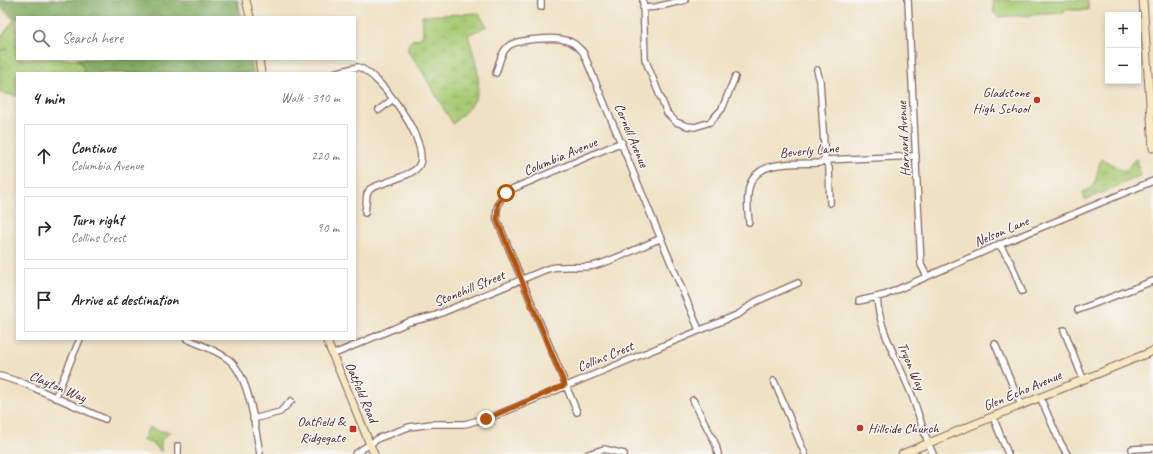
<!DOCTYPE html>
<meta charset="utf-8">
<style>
:root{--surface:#fff;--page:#f7f7f7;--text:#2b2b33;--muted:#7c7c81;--line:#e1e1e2}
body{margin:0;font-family:Caveat,sans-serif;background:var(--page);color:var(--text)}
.controls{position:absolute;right:12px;top:12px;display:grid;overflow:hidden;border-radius:0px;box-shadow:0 2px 6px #0003}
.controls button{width:36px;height:36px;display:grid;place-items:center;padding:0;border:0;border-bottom:1px solid var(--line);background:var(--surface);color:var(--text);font:20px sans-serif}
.stop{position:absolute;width:12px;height:12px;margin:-9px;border:3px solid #b45309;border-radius:50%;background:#fff}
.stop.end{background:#b45309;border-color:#fff;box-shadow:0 1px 4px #0008}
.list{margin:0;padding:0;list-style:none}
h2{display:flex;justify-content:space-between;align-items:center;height:52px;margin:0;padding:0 16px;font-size:17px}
h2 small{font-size:13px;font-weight:400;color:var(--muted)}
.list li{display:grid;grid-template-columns:26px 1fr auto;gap:12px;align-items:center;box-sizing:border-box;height:64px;margin:0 8px 8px;padding:0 8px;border:1px solid var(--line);border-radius:0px}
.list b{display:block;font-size:15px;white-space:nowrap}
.list p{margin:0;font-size:13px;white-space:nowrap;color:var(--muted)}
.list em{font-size:13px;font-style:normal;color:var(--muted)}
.icon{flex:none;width:22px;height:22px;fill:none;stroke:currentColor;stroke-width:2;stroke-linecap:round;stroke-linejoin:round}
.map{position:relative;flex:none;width:1153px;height:454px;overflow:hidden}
.search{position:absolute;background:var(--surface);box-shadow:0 2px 6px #0003;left:16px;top:16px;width:340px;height:44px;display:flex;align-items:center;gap:10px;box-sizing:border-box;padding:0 14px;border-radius:0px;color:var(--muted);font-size:15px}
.panel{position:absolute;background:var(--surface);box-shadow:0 2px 6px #0003;left:16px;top:72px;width:340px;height:268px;border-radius:0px}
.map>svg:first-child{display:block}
.green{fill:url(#green-dots);stroke:#797550}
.forest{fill:url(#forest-crowns);stroke:#686748}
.wetland{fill:url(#wetland-marsh);stroke:#797550}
.pitch{fill:#a8cb74;stroke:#797550}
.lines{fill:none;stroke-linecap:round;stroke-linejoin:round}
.street-casing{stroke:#846360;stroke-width:8}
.secondary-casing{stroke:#846360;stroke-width:9}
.street{stroke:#fff;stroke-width:5.5}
.secondary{stroke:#f7e8c3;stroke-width:7}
.route{stroke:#b45309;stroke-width:5}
.poi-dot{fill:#c8321e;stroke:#f6f6f2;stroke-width:1.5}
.labels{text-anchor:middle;stroke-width:3;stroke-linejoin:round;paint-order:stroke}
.poi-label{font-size:14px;fill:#4a1f2b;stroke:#f6f6f2;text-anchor:end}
.street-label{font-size:14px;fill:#4a1f2b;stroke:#f6f6f2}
</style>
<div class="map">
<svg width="1153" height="454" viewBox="0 0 1153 454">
<defs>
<pattern id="green-dots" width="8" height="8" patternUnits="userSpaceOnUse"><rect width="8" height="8" fill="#a8cb74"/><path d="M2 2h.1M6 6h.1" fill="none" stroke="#92ae65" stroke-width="1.8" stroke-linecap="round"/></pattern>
<pattern id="forest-crowns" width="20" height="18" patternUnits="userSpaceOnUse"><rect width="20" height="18" fill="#86af66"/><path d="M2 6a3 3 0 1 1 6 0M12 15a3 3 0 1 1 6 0" fill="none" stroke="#708e54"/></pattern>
<pattern id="wetland-marsh" width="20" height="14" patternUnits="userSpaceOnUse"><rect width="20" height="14" fill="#a8cb74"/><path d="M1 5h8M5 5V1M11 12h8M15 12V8" fill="none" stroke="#92ae65"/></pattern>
</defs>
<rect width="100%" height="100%" fill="#f6f6f2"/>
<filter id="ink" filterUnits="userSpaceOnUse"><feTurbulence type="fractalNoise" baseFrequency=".025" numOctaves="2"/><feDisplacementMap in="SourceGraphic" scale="8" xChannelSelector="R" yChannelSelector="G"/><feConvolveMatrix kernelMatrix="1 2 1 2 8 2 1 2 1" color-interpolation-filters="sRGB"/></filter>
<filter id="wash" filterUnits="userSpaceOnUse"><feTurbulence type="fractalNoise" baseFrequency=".012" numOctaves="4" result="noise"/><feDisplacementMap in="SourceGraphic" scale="16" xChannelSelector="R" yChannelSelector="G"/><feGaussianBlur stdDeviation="0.9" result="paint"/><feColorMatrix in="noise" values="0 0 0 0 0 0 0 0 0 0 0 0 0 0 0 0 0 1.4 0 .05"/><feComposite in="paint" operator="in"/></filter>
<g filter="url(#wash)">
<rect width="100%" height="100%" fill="#efe1c3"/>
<!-- green -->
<path class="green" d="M 0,0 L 238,0 L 242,17 L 17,17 L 17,59 L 251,59 L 254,73 L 17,73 L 17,96 L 0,93 L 0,51 L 8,49 L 0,50 L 0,39 L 14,20 L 0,7 Z
M 149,427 L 159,431 L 170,432 L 161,440 L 161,452 L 155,445 L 143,440 Z"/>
<!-- forest -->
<path class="forest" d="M 0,0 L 236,0 L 240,17 L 17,17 L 17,19 L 0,4 Z
M 78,59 L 249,59 L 252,73 L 84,73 L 83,66 Z"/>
<!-- wetland -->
<path class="wetland" d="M 478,13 L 487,26 L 468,35 C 473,55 485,81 474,101 C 469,110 459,117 453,124 L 417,63 L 408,52 L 408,45 L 412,40 L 421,38 L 423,34 L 422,16 Z
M 1102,159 L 1125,172 L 1134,160 L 1137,159 L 1140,176 L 1085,200 L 1083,192 C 1101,186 1094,171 1102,159 Z"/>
<!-- pitch -->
<path class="pitch" d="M 993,0 L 1088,0 L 1088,10 L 1064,10 L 1064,13 L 998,17 L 994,13 Z"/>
</g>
<g filter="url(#ink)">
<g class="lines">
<!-- street casing -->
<g class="street-casing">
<path id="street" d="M 541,0 L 541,7
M 643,0 L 645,59 L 667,113 L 676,122 L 687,126 L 695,127 L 710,122 L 722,109 L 735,77
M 908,0 L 921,265 L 927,276
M 643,8 L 656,7 L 685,0
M 817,70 L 820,81 L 825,160 L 829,168 L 830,203
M 334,73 L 358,67 C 380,73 434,147 418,167 C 410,177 382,182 370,189 L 367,194 L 365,213
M 496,73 C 499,64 501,51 510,45 C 519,39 555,37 565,40 C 573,41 578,47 583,52 L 699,330
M 379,110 L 393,99
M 749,222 C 748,213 747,203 748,194 C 751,158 793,164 819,163 L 825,160 L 916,156
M 999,244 L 1011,263 L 1022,291
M 877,297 C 879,333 902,367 914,401 C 920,419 925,437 933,454
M 859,301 L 885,295 L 1001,244 L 1153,181
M 1078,310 L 1153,281
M 1064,330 L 1083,379
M 187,339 C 201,345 216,350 228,359 C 250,376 255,428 260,454
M 995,344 L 1021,405
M 332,355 L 409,322 L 434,316 L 547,269 C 564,264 577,269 593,266 C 614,261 641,246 662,238
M 0,376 L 23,383 L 105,419
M 774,381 L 805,454
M 1040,397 L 1059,440 L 1067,454
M 55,398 L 80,339
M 693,400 L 716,445 L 718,454
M 577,412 L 497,220 C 495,206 500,196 512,189 L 622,142
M 993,417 L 1008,454
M 253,419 L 280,412 L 291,401
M 178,446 L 178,454
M 1132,449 L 1153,448
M 355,454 L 379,438 L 409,427 L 432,424 L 465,424 L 497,415 L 739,314 L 755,302 L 798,283
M 588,454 L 604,449 L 624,454"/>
</g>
<!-- secondary casing -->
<g class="secondary-casing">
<path id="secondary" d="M 246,0 L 250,17
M 1143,0 L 1153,148
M 259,59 L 261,73
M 326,339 L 374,454
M 902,454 L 1153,351"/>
</g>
<!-- street -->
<use href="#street" class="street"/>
<!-- secondary -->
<use href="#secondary" class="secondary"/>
</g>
</g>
<g class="lines" filter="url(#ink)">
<!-- route -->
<path class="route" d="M 486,419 L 565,385 L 497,220 L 498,203 L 506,193"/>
</g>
<!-- markers -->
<g class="poi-dot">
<circle cx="1037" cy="100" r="4"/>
<circle cx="860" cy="428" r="4"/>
<rect x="349" y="425" width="8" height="8" rx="2"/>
</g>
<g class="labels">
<!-- poi labels -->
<g class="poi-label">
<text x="1029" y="97">Gladstone<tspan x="1029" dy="16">High School</tspan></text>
<text x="345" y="426">Oatfield &amp;<tspan x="345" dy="16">Ridgegate</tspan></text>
<text x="868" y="433" text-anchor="start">Hillside Church</text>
</g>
<!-- street labels -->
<g class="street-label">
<text transform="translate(632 135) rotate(67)" y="5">Cornell Avenue</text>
<text transform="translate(903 139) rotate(-93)" y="5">Harvard Avenue</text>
<text transform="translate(809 150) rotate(-5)" y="5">Beverly Lane</text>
<text transform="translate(560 156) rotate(-23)" y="5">Columbia Avenue</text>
<text transform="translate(1001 231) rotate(-23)" y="5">Nelson Lane</text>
<text transform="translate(469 288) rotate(-22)" y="5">Stonehill Street</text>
<text transform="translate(605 356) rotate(-22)" y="5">Collins Crest</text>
<text transform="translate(912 366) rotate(67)" y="5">Tryon Way</text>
<text transform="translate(58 386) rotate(23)" y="5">Clayton Way</text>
<text transform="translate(1022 390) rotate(-23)" y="5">Glen Echo Avenue</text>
<text transform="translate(362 392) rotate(67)" y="5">Oatfield Road</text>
</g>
</g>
</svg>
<div class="controls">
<button>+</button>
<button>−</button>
</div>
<div class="stop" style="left:506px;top:193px"></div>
<div class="stop end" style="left:486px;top:419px"></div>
<div class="search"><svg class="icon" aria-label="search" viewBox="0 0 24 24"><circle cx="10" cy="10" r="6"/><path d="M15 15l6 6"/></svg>Search here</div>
<section class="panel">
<h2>4 min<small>Walk · 310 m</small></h2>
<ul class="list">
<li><svg class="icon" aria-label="ahead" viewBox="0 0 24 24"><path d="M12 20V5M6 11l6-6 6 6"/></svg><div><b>Continue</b><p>Columbia Avenue</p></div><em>220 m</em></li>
<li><svg class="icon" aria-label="right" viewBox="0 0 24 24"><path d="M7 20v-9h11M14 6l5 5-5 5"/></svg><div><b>Turn right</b><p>Collins Crest</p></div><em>90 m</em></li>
<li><svg class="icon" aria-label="arrive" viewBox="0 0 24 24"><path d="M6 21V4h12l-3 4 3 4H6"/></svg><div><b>Arrive at destination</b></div></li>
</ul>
</section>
</div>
